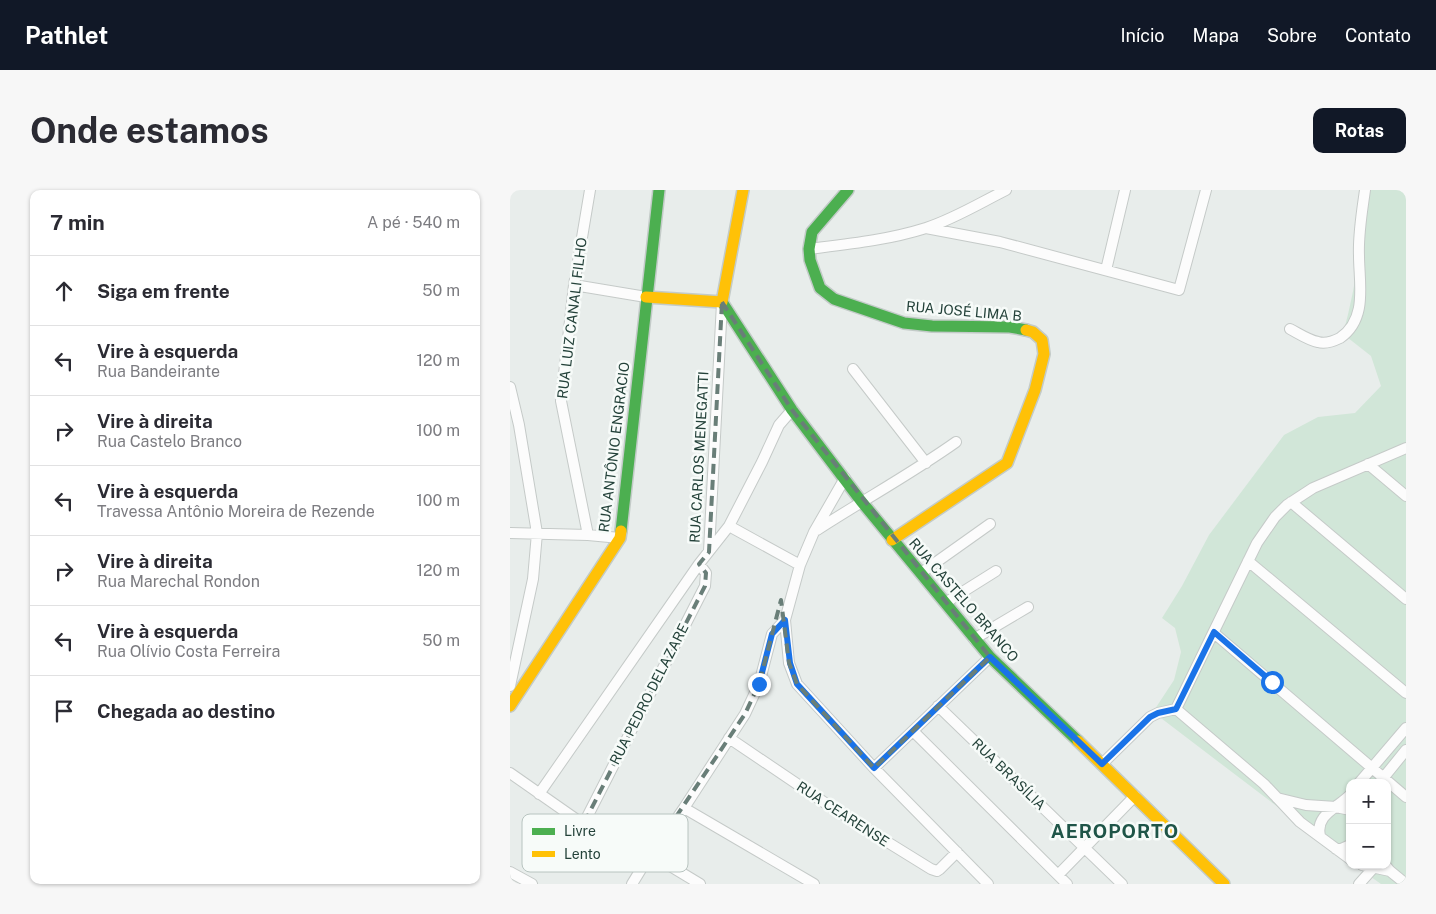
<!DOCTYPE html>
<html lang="pt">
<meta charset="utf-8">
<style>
:root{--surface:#fff;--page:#f7f7f7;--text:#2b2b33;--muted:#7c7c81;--line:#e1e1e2;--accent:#111827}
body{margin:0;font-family:"Public Sans",sans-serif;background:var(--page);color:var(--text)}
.controls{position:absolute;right:15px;bottom:15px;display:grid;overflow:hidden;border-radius:10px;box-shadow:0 1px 4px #0004}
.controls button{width:45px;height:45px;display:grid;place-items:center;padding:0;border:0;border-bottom:1px solid var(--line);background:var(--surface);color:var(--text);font:25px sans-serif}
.stop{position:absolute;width:15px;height:15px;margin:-11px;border:4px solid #1a73e8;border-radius:50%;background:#fff}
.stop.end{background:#1a73e8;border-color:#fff;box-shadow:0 1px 5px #0008}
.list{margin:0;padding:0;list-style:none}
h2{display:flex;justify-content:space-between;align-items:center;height:65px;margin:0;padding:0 20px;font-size:21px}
h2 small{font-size:16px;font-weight:400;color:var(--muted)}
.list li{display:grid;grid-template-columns:32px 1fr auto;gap:15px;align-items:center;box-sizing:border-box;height:70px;padding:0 20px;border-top:1px solid var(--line)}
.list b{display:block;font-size:19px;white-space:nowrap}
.list p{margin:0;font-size:16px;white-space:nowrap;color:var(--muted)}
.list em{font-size:16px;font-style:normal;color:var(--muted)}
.icon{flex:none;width:28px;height:28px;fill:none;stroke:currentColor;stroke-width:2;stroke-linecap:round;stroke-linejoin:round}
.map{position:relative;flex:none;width:896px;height:694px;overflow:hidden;border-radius:10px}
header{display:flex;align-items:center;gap:30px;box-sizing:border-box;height:70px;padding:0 25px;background:var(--accent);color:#fff}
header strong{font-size:24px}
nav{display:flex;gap:28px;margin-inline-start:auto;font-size:18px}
.intro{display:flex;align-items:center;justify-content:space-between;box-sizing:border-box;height:120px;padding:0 30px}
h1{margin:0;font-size:35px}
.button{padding:12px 22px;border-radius:10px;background:var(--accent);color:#fff;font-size:18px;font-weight:700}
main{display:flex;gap:30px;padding:0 30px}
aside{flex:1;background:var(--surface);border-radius:10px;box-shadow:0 1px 4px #0004}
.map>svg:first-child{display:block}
.green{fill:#d1e6d8}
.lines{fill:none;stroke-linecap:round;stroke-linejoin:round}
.street-casing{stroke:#c5cac8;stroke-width:12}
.fast-casing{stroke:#c3cbc8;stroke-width:14}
.slow-casing{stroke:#c3cbc8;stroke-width:14}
.street{stroke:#fcfcfc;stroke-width:10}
.fast{stroke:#4caf50;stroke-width:11}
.slow{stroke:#ffc107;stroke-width:11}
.route{stroke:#1a73e8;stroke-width:6}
.marked{fill:none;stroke:#697e78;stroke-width:4;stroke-dasharray:10 6;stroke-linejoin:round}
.labels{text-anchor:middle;stroke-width:5;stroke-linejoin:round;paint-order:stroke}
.street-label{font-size:14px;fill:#24423a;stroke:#f7fbf9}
.district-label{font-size:19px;font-weight:bold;letter-spacing:1px;fill:#1f5548;stroke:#f7fbf9}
.key{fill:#f7fbf9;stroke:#b8c4c0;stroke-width:1}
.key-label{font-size:14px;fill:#24423a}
</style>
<header>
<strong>Pathlet</strong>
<nav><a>Início</a><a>Mapa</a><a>Sobre</a><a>Contato</a></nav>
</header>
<div class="intro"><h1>Onde estamos</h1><a class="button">Rotas</a></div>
<main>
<aside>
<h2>7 min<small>A pé · 540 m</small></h2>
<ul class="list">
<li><svg class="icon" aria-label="ahead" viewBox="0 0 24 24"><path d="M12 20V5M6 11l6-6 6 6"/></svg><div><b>Siga em frente</b></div><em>50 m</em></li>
<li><svg class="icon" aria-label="left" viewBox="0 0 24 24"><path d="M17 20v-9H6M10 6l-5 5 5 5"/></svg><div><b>Vire à esquerda</b><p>Rua Bandeirante</p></div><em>120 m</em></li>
<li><svg class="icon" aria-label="right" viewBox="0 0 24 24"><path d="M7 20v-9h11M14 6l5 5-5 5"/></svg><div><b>Vire à direita</b><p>Rua Castelo Branco</p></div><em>100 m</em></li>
<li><svg class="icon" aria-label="left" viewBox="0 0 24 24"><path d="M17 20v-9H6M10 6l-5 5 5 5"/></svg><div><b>Vire à esquerda</b><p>Travessa Antônio Moreira de Rezende</p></div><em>100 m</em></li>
<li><svg class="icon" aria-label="right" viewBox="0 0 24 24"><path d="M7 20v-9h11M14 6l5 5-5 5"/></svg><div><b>Vire à direita</b><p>Rua Marechal Rondon</p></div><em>120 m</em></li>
<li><svg class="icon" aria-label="left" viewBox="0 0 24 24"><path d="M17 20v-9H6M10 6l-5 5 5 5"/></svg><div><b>Vire à esquerda</b><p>Rua Olívio Costa Ferreira</p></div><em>50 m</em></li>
<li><svg class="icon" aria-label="arrive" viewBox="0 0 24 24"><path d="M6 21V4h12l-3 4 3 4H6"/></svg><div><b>Chegada ao destino</b></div></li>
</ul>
</aside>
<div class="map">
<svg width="896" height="694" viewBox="0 0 896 694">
<rect width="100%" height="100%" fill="#e8edeb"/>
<!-- green -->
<path class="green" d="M 859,0 L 896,0 L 896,694 L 871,694 L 844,675 L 877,675 L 877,593 L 840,593 L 840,672 L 643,522 L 664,490 L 671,462 L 665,438 L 652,428 L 672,396 L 699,345 L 774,245 L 808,227 L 845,223 L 871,196 L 861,166 L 833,144 C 846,97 852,48 859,0 Z"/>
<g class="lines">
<!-- street casing -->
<g class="street-casing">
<path id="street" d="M 416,38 L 490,52 L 669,100 L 696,0
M 299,59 C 339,54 378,50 416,38 C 444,29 470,13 496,0
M 596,80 L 615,0
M 64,95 L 136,107
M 780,139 C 788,143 798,150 808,152 C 815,154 824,151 830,148 C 858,129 849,93 849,66 C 848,44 852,22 855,0
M 343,179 L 416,273
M 0,197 L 9,235 L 27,343 L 23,389 L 0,496
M 858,274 L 896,306
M 335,288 L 304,342 L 290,375 L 275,430 L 279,473 L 287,494 L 364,578 L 478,694
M 781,312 L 896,409
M 219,336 L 290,375
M 307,340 C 353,310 401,284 446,252
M 0,343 L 78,345 L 110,348
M 78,345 L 51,211 L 64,95 L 80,0
M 199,361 L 212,113
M 738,371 L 896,503
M 411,383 L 480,334
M 435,413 L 486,381
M 704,443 L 896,607
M 464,449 L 518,417
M 428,516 L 612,694
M 666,519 L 747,353 L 765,327 L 777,315 L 803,298 L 896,258
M 666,519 L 754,594 L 790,632 L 840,669
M 403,541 L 557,694
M 219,548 L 324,619 L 421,679 L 427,681 L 430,679 L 447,662
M 592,574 L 640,527 L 648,523 L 666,519
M 364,578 L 480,467
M 0,583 L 133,676
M 870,592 L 896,560
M 849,593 L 896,538
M 29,604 L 189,374 L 219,336 L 252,272 L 269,235 L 282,220
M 767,608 L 796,615 L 826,617 L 840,620
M 174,618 L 304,694
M 73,635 L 195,396 L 196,383 L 189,374
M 810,646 C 805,625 827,618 840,605
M 826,659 L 831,659 L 840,655
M 142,665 L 190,694
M 852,675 L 880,681
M 876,676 L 880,681 L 896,694
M 0,682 L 22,694
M 548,685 L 625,606
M 122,694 L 133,676 L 142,665 L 174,618 L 235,524 L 249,494 L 262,444 L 275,430
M 849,694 L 866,675"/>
</g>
<!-- fast casing -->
<g class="fast-casing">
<path id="fast" d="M 338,0 L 302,42 L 299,59 L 300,70 L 310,98 L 324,109 L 394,133 L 422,136 L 500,137 L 516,140
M 212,112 L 282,220 L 351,311 L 480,467 L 568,551
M 111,341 L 149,0"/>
</g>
<!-- slow casing -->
<g class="slow-casing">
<path id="slow" d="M 136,107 L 212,112
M 212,112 L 233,0
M 382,350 L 497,273 L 525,200 L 534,164 L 532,150 L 523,142 L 516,140
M 0,516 L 110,348 L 111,341
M 568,551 L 714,694"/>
</g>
<!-- street -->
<use href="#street" class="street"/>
<!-- fast -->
<use href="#fast" class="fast"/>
<!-- slow -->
<use href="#slow" class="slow"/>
</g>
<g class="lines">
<!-- route -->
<path class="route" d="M 249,494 L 262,444 L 275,430 L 280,473 L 287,494 L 364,578 L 480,467 L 592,574 L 640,527 L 648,523 L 666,519 L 704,442 L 762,492"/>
</g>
<!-- marked area -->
<path class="marked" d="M 212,112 L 282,220 L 480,467 L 364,578 L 287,494 L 279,473 L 271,410 L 249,494 L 235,524 L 133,676 L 73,635 L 195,396 L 196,383 L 189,374 L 199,362 Z"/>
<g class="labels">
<!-- street labels -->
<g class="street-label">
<text transform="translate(454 121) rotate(5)" y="5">RUA JOSÉ LIMA B</text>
<text transform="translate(62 128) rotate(-83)" y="5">RUA LUIZ CANALI FILHO</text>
<text transform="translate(104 257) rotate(-83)" y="5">RUA ANTÔNIO ENGRACIO</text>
<text transform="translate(189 267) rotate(-87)" y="5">RUA CARLOS MENEGATTI</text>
<text transform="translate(454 410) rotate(49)" y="5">RUA CASTELO BRANCO</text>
<text transform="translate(139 504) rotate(-63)" y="5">RUA PEDRO DELAZARE</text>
<text transform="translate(499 584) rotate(44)" y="5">RUA BRASÍLIA</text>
<text transform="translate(333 624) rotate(33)" y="5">RUA CEARENSE</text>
</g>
<!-- district labels -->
<g class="district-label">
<text x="605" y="648">AEROPORTO</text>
</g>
</g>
<!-- legend -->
<rect x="12" y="624" width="166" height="58" rx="8" class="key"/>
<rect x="22" y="638" width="23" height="7" fill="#4caf50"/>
<rect x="22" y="661" width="23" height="6" fill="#ffc107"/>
<g class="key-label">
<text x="54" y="646">Livre</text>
<text x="54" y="669">Lento</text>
</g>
</svg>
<div class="controls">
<button>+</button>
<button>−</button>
</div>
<div class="stop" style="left:762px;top:492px"></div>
<div class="stop end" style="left:249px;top:494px"></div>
</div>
</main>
